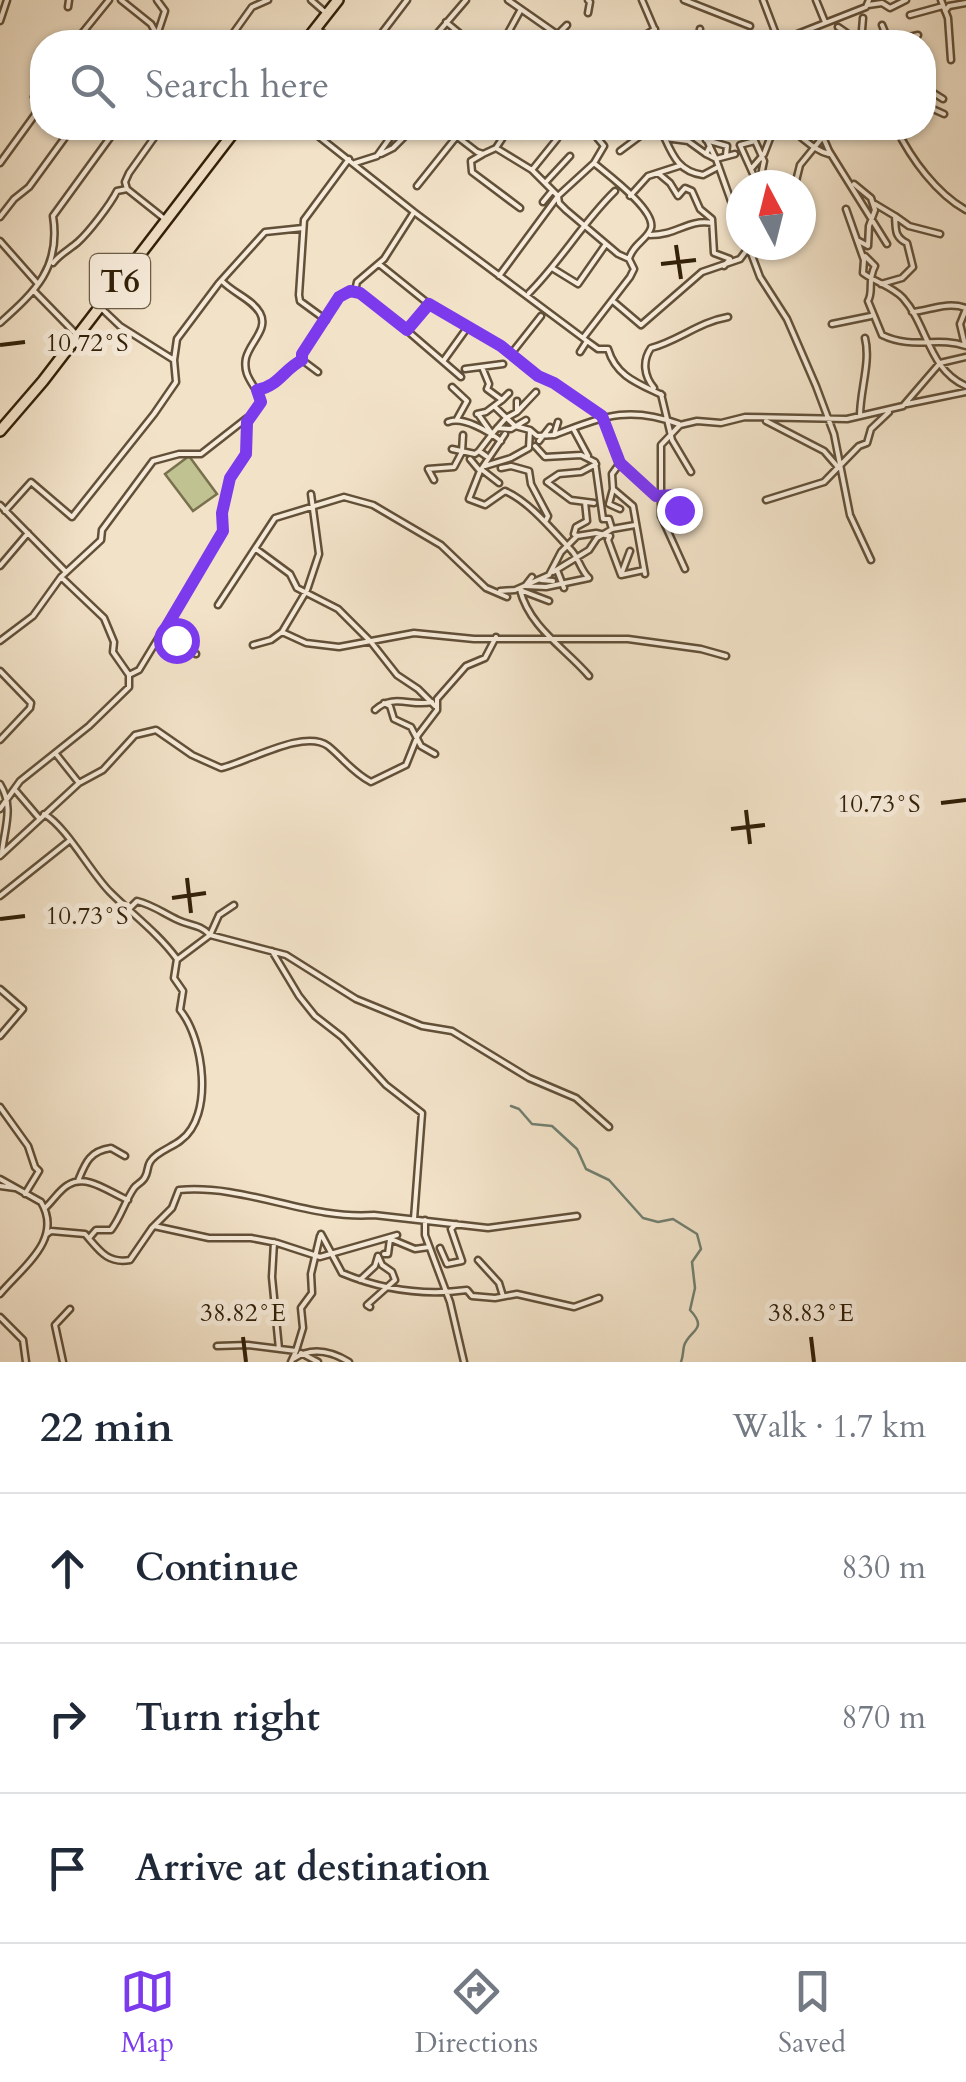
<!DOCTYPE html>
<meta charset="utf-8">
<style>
:root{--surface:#fff;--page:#f6f6f7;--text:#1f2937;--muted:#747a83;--line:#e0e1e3;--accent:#7c3aed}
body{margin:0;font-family:Cardo,serif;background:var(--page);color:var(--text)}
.compass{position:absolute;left:726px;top:170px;width:90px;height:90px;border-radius:50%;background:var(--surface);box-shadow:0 2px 8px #0004;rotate:353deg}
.stop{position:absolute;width:30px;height:30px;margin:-22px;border:8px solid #7c3aed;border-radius:50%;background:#fff}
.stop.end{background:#7c3aed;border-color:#fff;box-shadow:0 2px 10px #0008}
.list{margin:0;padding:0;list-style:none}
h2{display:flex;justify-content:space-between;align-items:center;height:130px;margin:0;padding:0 40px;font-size:42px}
h2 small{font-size:32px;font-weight:400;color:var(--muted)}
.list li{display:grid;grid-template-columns:65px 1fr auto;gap:30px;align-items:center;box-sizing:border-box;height:150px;padding:0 40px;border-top:2px solid var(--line)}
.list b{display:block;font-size:38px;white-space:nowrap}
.list em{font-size:32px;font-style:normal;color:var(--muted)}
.icon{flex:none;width:55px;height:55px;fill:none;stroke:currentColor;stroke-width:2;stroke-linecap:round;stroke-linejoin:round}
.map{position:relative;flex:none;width:966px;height:1362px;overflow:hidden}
.search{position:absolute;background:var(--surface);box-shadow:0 2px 8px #0004;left:30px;right:30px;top:30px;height:110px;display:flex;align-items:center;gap:25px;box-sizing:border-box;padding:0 35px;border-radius:40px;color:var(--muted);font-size:38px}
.sheet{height:580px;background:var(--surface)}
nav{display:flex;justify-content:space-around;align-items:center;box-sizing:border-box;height:140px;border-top:2px solid var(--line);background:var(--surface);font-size:28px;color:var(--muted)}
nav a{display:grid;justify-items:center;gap:5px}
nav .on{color:var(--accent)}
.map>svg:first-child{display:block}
.green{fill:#c0c292;stroke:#79714d;stroke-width:2.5}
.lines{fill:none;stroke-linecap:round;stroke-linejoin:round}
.stream{stroke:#717f6f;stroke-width:2.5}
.minor-casing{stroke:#625038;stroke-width:9}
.trunk-casing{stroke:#322008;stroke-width:14}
.minor{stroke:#f7ecdb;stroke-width:4}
.trunk{stroke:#f2e2c8;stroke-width:9}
.route{stroke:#7c3aed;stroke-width:12}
.ticks{fill:none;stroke:#322008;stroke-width:4}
.labels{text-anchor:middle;stroke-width:10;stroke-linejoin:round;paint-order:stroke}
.shield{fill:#f7ecdb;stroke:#6d5d47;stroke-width:2.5}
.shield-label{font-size:32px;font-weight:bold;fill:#322008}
.ticks-label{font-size:25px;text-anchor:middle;fill:#322008;stroke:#f7ecdb;stroke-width:10;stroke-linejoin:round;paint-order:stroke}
</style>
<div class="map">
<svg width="966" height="1362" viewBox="0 0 966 1362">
<rect width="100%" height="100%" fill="#f2e2c8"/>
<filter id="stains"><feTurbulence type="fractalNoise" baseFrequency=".002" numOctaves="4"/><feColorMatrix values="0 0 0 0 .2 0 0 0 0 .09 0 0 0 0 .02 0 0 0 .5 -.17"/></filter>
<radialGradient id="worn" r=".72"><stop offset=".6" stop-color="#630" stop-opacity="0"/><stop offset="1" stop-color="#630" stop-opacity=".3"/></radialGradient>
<!-- green -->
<path class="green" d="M 189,456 L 217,494 L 193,511 L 165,474 Z"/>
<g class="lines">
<!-- stream -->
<path class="stream" d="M 511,1106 L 519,1109 L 532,1124 L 552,1126 L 577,1149 L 586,1169 L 609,1180 L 643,1218 L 658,1222 L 673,1219 L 697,1234 L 701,1249 L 692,1262 L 695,1288 L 690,1310 C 709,1330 689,1330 684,1346 C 683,1351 683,1357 681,1362"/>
<!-- minor casing -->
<g class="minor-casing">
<path id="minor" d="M 121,0 L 151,24 L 161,42
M 311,0 L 326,13
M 508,0 L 568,42
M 588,0 L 590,2 L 588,13
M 642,0 L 660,42
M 684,0 L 750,26
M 763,0 L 779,42
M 816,0 L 825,22
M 941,0 L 948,18 L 951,60
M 868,5 L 882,3 L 890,8 L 906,0
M 68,7 L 69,0
M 945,11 L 949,6 L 966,3
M 910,15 L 943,6
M 0,21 L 7,0
M 446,22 L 470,42
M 882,25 L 889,42
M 838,27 L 851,36 L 852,42
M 317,29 L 336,42
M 157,35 L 165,11 L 157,0
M 642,37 L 655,29
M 588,40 L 595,42
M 782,40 L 866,7 L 869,0
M 75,42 L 109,0
M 227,42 L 252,7 L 268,0
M 375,42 L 407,0
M 430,42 L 466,0
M 503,42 L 520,11
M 554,42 L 557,35 L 567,25
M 687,42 L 699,35 L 700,29
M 861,42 L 863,18
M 888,42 L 918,35
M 924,87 L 943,99
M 41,104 L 34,97 L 42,85
M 924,105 L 944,114
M 308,128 L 414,212 L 587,341 L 598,349 L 608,349 C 616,376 637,383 662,395
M 446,128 L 477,152 L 483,154 L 496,148 L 532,170 L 558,196 L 559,203 L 566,210 L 618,254 L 629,259
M 660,128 C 671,150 675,171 703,175 L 718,167
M 701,128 L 716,159 L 741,229
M 787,128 C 802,135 812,150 829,154
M 823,128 L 826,130 L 823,137 L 829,151 L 887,244
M 896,128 C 911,159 937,194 966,210
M 322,138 L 328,128
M 665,138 L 688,141 L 706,154
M 706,140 L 727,146 L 726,155
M 710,146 L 706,154 L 716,159 L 735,154
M 496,148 L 509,128
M 620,151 L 651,128
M 381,154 L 393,148 L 411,130
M 483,154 L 471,161 L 472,172 L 520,208
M 0,163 L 42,105
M 355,163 L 377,156 L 397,128
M 751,169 L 764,154 L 774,128
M 532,170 L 557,139
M 658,173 L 670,183 L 678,196 L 685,188 L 692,191 L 700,209 L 712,219 L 714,253 L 730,259 L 724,266
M 545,183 L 570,156
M 854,184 L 871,198 L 875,210 L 869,226 L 868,246 L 857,240
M 758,185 L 740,145 L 755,141 L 764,161 L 759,185
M 795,185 L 800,165 L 822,138
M 417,186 L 457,136
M 127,189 L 125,182 L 129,173 L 161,128
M 127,189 L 166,220
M 630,196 L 648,176 L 679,166
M 543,202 L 552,191
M 875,204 L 895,216 C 896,229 894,237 907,243 L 913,267 L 902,278 L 881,284
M 846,209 L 864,260 L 863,273 C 875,282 893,287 903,298 C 928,326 928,369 966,386
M 895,216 L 909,226 L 940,234
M 0,217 L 14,199 L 29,187 L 69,132 L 67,128
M 650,235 C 678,235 687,219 712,223
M 0,241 L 38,284
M 748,245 L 760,277 L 787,319 L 816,386 L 834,434 L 850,515 L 871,560
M 865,256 L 875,266 C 867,281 874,291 868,301 L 882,335 C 913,350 937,336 966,346
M 53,263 C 60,254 70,249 78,242 C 89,232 110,205 117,191 L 127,189
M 379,264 L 430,305 L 501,346 L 538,376 L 554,383 L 602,416 L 620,463
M 552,268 L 578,284 L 606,244
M 499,276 L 558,196 L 594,163 L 604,146 L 589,128
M 34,291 L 76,334
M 355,291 L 389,315 L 461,377
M 529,293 C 561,261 583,222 615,191
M 614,302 L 641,325 L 702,272 L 740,259 L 749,247 L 754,245
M 912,312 C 929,311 946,301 966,308
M 326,320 L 300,301 L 299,295 L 304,220 L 349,159
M 0,323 C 36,291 61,267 53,216 L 117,128
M 832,324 L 871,316
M 407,330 L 429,304
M 583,338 L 630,277 L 634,269 L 629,259 C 632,245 648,239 651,228 C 656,210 607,174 594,163
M 965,345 L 960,324 L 966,309
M 580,352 L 587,341
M 511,354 L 541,316
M 174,360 L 177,339 L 219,283 L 265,232 L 303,228
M 302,360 L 302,354 L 339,297 L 355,291 L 357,282 L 384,259 L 414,212
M 444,360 L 467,328
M 482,367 L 489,384 L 487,389 L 502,400 L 509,393
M 465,369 L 503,364
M 452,387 L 467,401 L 457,419
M 654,388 C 644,376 642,361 651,348 C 678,341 699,322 728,317
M 257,390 C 279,386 283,370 302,360 L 318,372
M 661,394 L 672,440 L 691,472
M 907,404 L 966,392
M 517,412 L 536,392
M 477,414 L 486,412 L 502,400
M 478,414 L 492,434 L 506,418 L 517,412 L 517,401
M 860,416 C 860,390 871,362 865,338
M 766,421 L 824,451 L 837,466
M 448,422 C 463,416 488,431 501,441
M 497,428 L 511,429 L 526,420
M 530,430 L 537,436 L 554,435 L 558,422
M 574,430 L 588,456
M 505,434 L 480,471 L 469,499 L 485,505 L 505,491 C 529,501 554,532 572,551 C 579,559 581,571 589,578 L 546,587 L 525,586 L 532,577
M 554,435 C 603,417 627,405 679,424
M 539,441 L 550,427
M 535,446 L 545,457 L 581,455 L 595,462 L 603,519 L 609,519 L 612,529 L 635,525
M 452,449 L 475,454 L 479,451
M 486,456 L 479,451 L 492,434
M 470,459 L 480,471
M 485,466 L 511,458 L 529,448 L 530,430 L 515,426 L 495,407
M 501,468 L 511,466 L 529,471 L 531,484 L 548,516 L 545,522
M 481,469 L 499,483
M 434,480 L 428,469 L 454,467 L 462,452 L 463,435
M 613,489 L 609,504 L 620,509
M 766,500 L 824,482 L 859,446 L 867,443 L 871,429 L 889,412
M 594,503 L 571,500 L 547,482 L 559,474 L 581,472 L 596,464
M 0,505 L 66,572
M 5,511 L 31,482 L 72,517 L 154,414 L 176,382 L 174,360 L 120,326 L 100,307
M 577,536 L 596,533 L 610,536 L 608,540 L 621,575 L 630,551
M 256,549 L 290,574 L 297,588 L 338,609 L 371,642 L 397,675 L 418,689 L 435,706
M 0,566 L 28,533
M 685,569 L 661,516 L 661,445 L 680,425 L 697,421 L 721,423 L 745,417 L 847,419 L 903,406 L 940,363 L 966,357
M 557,570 L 564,588
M 553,572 L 589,550 L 597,538 L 612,529
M 645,574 L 633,506 L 613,489 L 612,474 L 620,463 L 655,496 L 676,495 L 679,510
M 621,575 L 644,570
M 541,580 L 553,581
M 520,590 C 530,628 565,648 589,676
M 520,590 L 549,601
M 500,591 L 515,590 L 549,575 L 561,552 L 577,536 L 574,534 L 576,527 L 587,521 L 585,502
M 218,605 L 275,518 L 344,497 L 373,505 L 441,545 L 486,588 L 507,597
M 164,631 L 196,654
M 282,632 L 306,643 L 339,647 L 414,633 L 474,639 L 628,639 L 701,649 L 726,656
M 0,641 L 33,616 L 61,577
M 253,645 L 271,640 L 282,632 L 307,590 L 319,554 L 311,494
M 0,671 L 31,703 L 30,708 L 0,740
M 129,675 L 113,652 L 114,642 L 104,618 L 61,577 L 101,540 L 102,530 L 153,461 L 179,454 L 201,454 L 247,418
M 384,703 L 390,706 L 394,719 L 411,727 L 421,746 L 435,754
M 375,710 C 393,693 411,707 432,702
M 56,754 L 79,783 L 103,770 L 135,735 L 156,730 L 192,755 L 221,768 C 246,763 304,728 328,746 C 343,758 353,773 371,782 L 406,765 L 418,735 L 437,710 L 437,699 L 466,666 L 485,658 L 496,637
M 0,784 C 14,807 5,826 2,852
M 16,791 L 39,818
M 0,809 L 20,781 L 89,726 L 129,687 L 129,675 L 139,670 L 223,531 L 222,513 L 230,478 L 246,453 L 247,421 L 261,402 C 257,385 242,378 246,358 C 250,342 269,329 260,313 C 252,299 233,293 222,281
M 44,814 C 67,827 90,872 110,892 C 133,915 158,933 177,959 L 174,978 L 183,991 L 180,1010 C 204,1039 214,1116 181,1140 C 173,1147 156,1152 150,1162 C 147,1167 148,1173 145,1177 C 143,1182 137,1184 134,1188 C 125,1201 121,1217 111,1230 L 96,1230 L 90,1237
M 0,856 L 79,783
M 0,896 L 69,841
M 129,909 L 137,901 C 153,905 163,913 178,920 C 190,926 200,924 210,935 L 286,955 L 356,999 L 422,1026 L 452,1031 L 529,1078 L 576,1098 L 609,1127
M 272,951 L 299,996 L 315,1016 L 342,1037 L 386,1085 L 422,1113 L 414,1219
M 178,959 L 210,935 L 219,915 L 234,905
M 0,989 L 23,1009 L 0,1036
M 0,1107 L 28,1146 L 35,1167 L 39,1171 L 25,1194
M 0,1179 L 41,1202 C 64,1240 21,1268 0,1294
M 78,1181 C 85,1164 89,1151 111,1148 L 125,1156
M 0,1186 L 15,1188
M 45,1208 C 53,1201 59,1190 68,1185 C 87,1173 110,1193 128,1200
M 425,1220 L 425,1235 L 450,1302 L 464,1362
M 154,1226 L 209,1238 L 251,1238 L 277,1243 L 320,1257 L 397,1235
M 47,1234 L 51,1231 L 85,1234 C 99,1250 107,1264 130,1260 L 152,1228 L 172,1208 L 179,1190 C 247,1184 307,1220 374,1215 L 488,1228 L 577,1216
M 321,1234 L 342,1273 C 383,1290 423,1296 467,1290 L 472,1296 L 495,1298 L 517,1294 L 574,1307 L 599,1298
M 391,1239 L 415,1249 L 429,1247
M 274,1242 L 272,1277 L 279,1349
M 440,1248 L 447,1264 L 462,1261 L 451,1229 L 456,1224
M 384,1254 L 388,1254 L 390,1239
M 478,1260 L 499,1283 L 503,1296
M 360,1280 L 375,1266 L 378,1256 L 382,1265 L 392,1272 L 395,1280 L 367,1305 L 370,1307
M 0,1317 L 23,1340 L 26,1362
M 217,1346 L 248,1345 L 296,1351 L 291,1362
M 296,1351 L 303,1328 L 301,1308 L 312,1293 L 311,1274 L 320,1236
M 301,1353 L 318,1362
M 293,1359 C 311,1347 331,1351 349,1362
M 63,1362 L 55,1325 L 70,1309"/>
</g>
<!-- trunk casing -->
<g class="trunk-casing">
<path id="trunk" d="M 305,42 L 338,0
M 0,431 L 43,381 L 237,128"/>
</g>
<!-- minor -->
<use href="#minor" class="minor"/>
<!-- trunk -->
<use href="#trunk" class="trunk"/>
</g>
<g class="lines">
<!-- route -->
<path class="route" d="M 176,640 L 164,631 L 223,531 L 222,513 L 230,478 L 246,454 L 247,422 L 261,402 L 257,390 C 279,386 283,370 302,360 L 302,354 L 339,297 L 350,291 L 360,293 L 407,330 L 429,304 L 501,346 L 538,376 L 554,383 L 602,416 L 620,463 L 656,496 L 676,495 L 679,510"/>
</g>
<!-- ticks -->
<path class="ticks" d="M 676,245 L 681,279M 661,264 L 696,260M 0,345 L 25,342M 941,803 L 966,800M 746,810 L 750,844M 731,829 L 765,825M 187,878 L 191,913M 172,898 L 206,893M 0,919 L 25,916M 243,1337 L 246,1362M 811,1337 L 814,1362"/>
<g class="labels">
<!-- shield labels -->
<rect class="shield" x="90" y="254" width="60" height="54" rx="8"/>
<g class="shield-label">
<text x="120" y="292">T6</text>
</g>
</g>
<g class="ticks-label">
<text x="87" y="351">10.72°S</text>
<text x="879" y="812">10.73°S</text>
<text x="87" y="924">10.73°S</text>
<text x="243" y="1321">38.82°E</text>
<text x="811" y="1321">38.83°E</text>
</g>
<rect width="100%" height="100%" filter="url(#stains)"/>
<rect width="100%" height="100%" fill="url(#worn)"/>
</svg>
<svg class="compass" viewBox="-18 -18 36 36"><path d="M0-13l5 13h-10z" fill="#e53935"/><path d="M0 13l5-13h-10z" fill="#747a83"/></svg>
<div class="stop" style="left:176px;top:640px"></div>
<div class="stop end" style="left:679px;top:510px"></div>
<div class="search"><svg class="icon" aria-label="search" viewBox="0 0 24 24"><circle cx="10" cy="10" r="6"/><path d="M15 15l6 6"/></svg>Search here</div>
</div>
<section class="sheet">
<h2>22 min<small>Walk · 1.7 km</small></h2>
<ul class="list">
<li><svg class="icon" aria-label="ahead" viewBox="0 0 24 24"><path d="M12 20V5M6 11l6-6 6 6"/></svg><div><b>Continue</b></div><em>830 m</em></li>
<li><svg class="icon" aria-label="right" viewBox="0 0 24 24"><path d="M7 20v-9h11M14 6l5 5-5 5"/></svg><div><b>Turn right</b></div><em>870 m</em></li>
<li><svg class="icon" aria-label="arrive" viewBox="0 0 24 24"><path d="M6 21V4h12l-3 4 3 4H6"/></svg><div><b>Arrive at destination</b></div></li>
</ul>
</section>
<nav>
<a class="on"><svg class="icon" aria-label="map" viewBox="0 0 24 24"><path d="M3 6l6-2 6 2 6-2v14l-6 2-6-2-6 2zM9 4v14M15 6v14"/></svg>Map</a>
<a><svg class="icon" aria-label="directions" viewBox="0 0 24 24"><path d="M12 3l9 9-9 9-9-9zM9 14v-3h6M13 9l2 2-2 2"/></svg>Directions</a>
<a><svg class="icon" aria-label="saved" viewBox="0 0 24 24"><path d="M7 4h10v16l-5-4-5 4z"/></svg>Saved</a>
</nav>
